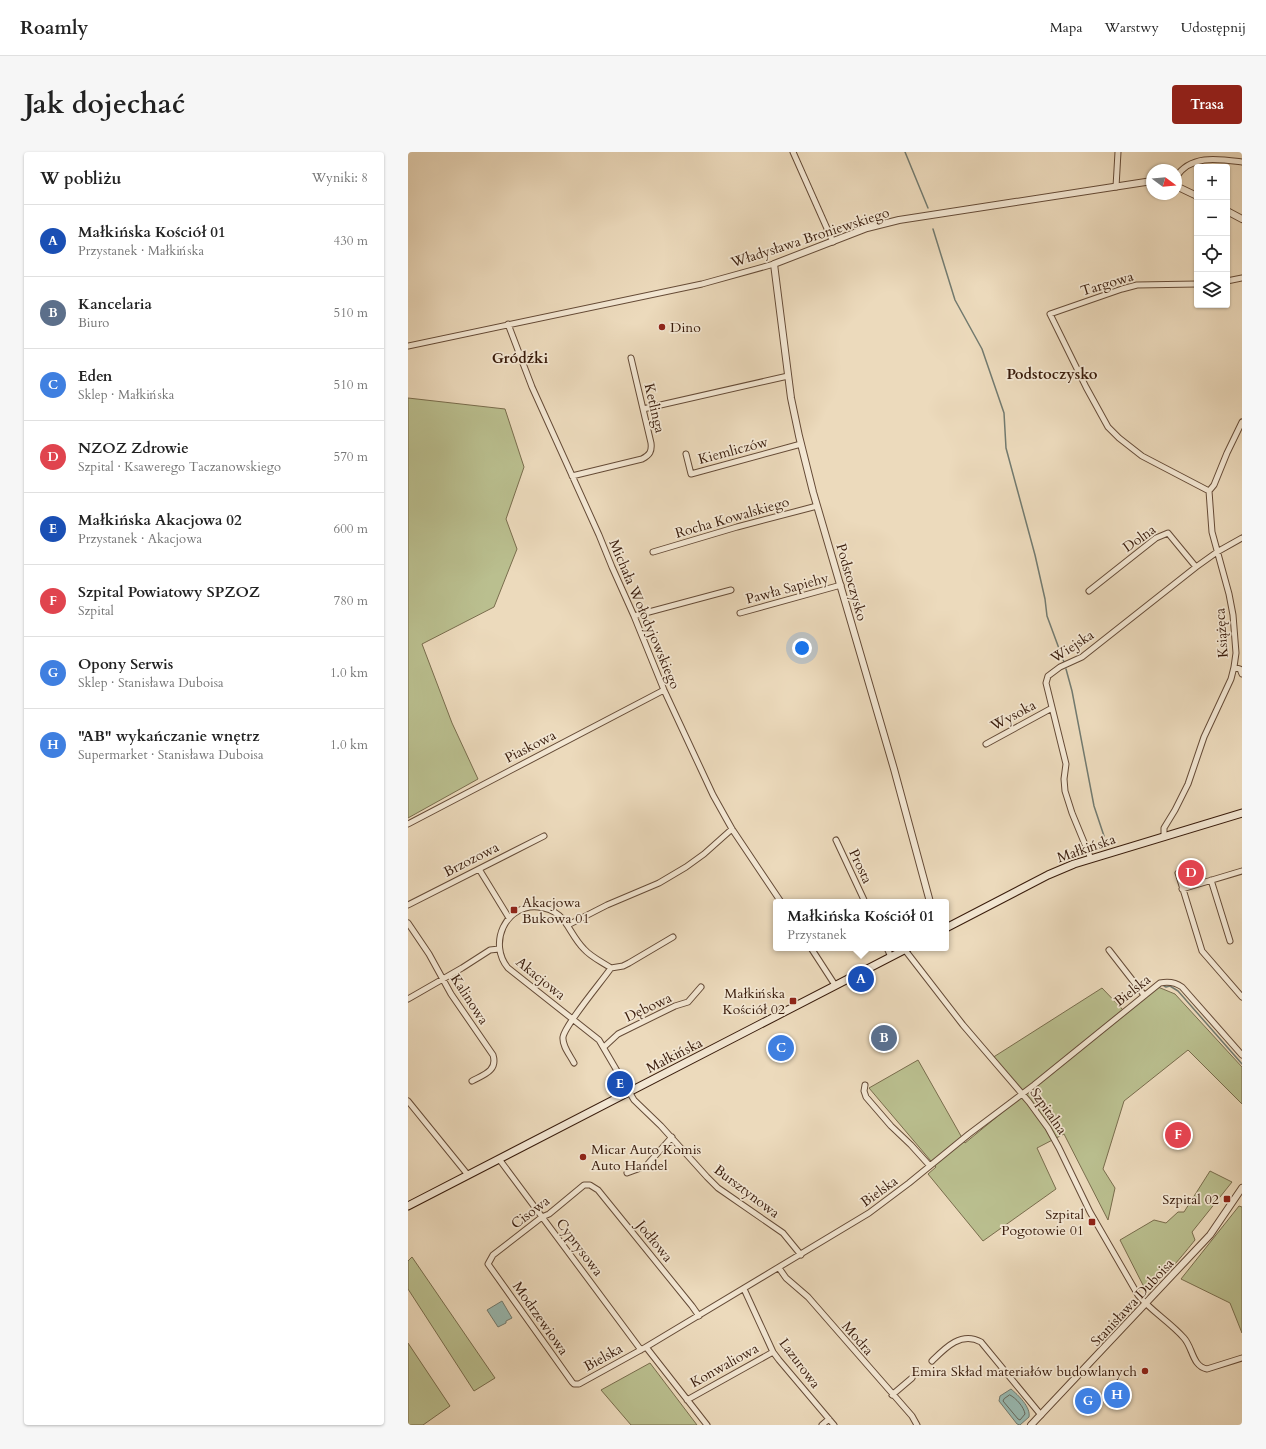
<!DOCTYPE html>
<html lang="pl">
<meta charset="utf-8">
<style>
:root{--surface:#fff;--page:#f6f6f6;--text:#222;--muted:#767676;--line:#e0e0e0;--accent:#8f2418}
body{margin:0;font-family:Cardo,serif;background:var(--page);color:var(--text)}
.controls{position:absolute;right:12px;top:12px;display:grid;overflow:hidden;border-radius:4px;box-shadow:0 1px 3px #0004}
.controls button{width:36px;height:36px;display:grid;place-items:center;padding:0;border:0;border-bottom:1px solid var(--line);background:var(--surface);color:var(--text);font:20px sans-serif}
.compass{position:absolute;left:738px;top:12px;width:36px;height:36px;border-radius:50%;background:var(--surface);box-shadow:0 1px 3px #0004;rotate:106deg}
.you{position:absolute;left:394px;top:496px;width:14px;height:14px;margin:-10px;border:3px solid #fff;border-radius:50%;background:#1a73e8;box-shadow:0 0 0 6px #1a73e833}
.badge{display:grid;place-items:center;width:26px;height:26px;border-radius:50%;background:var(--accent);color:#fff;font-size:13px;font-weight:700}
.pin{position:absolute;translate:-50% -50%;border:2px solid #fff;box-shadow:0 1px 4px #0006}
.popup{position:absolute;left:365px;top:747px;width:176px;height:52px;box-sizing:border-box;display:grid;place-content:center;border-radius:4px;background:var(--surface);filter:drop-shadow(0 1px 3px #0005);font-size:13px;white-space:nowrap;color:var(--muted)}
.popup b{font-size:15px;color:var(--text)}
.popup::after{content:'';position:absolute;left:50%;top:100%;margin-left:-8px;border:8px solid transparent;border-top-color:var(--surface)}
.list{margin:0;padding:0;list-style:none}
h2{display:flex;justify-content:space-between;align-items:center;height:52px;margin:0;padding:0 16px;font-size:17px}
h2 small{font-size:13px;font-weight:400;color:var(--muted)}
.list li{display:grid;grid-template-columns:26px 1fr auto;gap:12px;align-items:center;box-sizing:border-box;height:72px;padding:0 16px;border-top:1px solid var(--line)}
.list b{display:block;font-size:15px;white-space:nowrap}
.list p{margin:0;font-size:13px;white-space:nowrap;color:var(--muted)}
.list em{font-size:13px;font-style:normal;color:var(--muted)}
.icon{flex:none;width:22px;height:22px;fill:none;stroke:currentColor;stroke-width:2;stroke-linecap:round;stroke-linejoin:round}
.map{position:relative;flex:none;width:834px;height:1273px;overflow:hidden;border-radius:4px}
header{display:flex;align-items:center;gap:24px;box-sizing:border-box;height:56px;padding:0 20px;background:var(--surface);border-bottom:1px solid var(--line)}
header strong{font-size:19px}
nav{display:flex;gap:22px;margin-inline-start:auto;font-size:14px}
.intro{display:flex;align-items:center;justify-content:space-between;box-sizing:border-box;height:96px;padding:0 24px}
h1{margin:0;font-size:28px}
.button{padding:10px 18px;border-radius:4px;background:var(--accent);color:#fff;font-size:14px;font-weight:700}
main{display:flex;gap:24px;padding:0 24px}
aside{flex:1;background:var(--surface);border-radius:4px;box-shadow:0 1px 3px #0004}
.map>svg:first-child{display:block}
.green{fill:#babf8f;stroke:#796d4d}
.water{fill:#99bab2;stroke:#727a6f}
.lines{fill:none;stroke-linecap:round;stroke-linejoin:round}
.shore{stroke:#686a5e;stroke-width:1}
.stream{stroke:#727a6f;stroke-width:1.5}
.minor-casing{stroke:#654b37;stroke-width:7}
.tertiary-casing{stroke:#654b37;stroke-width:8}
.secondary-casing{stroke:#381b0b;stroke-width:9}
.minor{stroke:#f3e7d3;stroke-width:5}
.tertiary{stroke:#f3e7d3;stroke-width:6}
.secondary{stroke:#f3e7d3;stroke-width:7}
.poi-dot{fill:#8f2418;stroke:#f3e7d3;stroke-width:1.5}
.labels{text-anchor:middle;stroke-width:3.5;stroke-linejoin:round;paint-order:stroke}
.street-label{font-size:14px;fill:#381b0b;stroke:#f3e7d3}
.poi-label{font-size:14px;fill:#381b0b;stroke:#f3e7d3;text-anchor:end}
.neighbourhood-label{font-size:15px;font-weight:bold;fill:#381b0b;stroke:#f3e7d3}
</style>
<header>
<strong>Roamly</strong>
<nav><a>Mapa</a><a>Warstwy</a><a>Udostępnij</a></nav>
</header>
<div class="intro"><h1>Jak dojechać</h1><a class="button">Trasa</a></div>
<main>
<aside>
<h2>W pobliżu<small>Wyniki: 8</small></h2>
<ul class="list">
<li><span class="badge" style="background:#1a4fb4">A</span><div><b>Małkińska Kościół 01</b><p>Przystanek · Małkińska</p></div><em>430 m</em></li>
<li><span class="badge" style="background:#5c6f8a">B</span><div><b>Kancelaria</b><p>Biuro</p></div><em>510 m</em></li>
<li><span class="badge" style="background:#3f7fe0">C</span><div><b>Eden</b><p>Sklep · Małkińska</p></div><em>510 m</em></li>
<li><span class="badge" style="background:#e0444e">D</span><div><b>NZOZ Zdrowie</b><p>Szpital · Ksawerego Taczanowskiego</p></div><em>570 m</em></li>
<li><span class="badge" style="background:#1a4fb4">E</span><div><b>Małkińska Akacjowa 02</b><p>Przystanek · Akacjowa</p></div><em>600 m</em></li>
<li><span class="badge" style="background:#e0444e">F</span><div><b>Szpital Powiatowy SPZOZ</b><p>Szpital</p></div><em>780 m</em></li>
<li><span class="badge" style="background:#3f7fe0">G</span><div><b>Opony Serwis</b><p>Sklep · Stanisława Duboisa</p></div><em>1.0 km</em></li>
<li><span class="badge" style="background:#3f7fe0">H</span><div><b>&quot;AB&quot; wykańczanie wnętrz</b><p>Supermarket · Stanisława Duboisa</p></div><em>1.0 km</em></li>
</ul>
</aside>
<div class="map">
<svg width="834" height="1273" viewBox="0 0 834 1273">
<rect width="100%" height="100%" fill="#ecdabc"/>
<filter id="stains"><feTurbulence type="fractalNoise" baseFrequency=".005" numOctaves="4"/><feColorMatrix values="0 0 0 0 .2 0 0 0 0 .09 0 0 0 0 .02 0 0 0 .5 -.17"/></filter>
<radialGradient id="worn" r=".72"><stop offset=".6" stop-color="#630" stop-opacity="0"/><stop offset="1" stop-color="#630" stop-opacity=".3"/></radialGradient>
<!-- green -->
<path class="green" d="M 0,246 L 97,257 L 116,315 L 98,367 L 109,397 L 86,455 L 14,492 L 44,571 L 70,627 L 0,666 Z
M 750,835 L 767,842 L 834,915 L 834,952 L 780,898 L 716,949 L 695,1017 L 707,1036 L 700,1068 L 656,982 L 629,996 L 648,1037 L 575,1089 L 520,1022 L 528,1015 L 461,936 L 510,908 L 557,991 L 618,941 L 584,906 L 694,836 L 718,861 Z
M 802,1019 L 824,1030 L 784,1080 L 787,1088 C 778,1099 750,1135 737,1137 L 712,1088 L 746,1068 L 758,1071 L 770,1060 L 776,1060 Z
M 831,1054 L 834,1055 L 834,1181 L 822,1151 L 773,1127 Z
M 4,1105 L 87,1226 L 66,1239 L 0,1137 L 0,1109 Z
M 0,1191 L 42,1254 L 15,1273 L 0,1273 Z
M 242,1211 L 289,1273 L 223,1273 L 193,1238 Z"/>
<!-- water -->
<path class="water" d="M 94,1149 L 104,1166 L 98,1169 L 98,1171 L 90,1175 L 79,1158 Z
M 603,1237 C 610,1243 623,1255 621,1265 L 612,1273 L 609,1272 L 591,1249 L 592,1244 Z"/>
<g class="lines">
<!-- shore -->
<path class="shore" d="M 602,1243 C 608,1246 616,1255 617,1262 L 612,1268 L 610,1267 L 595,1249 L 596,1247 Z"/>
<!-- stream -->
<path class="stream" d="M 497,0 L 520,56
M 525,77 L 547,148 L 574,197 L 596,261 L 598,296 L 627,403 L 637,447 L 639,464 L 656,510
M 658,517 L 664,539 L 686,654 L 696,684
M 756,834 L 758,835 L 762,834 L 770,839 L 834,912"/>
<!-- minor casing -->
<g class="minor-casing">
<path id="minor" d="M 385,0 L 425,90
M 768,25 C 783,2 811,7 834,10
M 708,35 L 710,0
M 819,129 L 834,126
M 789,132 L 729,133 L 714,137 L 642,162 L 678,235 L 700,275 L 711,286 L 734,304 L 801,339
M 100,172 L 124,235 L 191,383 L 204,415 L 226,464 L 256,538 L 305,643 L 324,677 L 373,750
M 0,194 L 294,132 L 366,112
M 235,257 L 380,224
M 278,302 L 283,322 L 393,292
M 164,324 L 234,307 C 242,303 244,299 243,291 L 223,206
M 245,400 L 329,375 L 409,354
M 681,439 L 748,386 L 760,381 L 788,415
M 332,461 L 433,433
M 226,464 L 323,438
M 826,515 L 832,517 L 834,522
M 578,592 L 644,556
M 0,672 L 256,538
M 756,685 L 756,676 L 767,658 L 780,632 L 796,585 L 823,527 L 826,515 L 828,501 L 825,463 L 821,442 L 804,380 L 801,339 L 806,333 L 819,301 L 834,270
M 428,688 L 457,750
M 683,707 L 664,661 L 657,639 L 656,627 L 658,612 L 638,531 L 640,524 L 652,515 L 674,505 L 788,415 L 809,400 L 834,386
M 71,717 L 101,766
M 770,721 L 794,799 L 834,845
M 803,728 L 822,789
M 774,737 L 834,719
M 0,753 L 136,684
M 0,771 L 21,802 L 43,842 L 85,903 C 90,919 75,923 64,929
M 160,773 L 199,753 L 251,731 L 278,715 L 296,702 L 324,677
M 403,796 L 427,833
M 479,796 L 483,805
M 497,798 L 555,873 L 621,950 L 640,976 L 651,996 L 682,1060 L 730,1143 C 743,1159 762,1170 776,1186 C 785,1196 784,1214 799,1217 L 834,1206
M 701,798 L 736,843
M 203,816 C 194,810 183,805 176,797 C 159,780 159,758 130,755 C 97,752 80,792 100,816 L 191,888 L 226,948 L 253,974 L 299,1025 L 310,1036 L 375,1081 L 393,1103
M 0,847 L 54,816 L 82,798 L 91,797
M 196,895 L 210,882 L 267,854 L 280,850 L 293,835
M 166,911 C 162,903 154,894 155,885 C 157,873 194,829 203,816 L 215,814 L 221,811 L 265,785
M 457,933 L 456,939 L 458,945 L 483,974 L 503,993 L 522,1014
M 0,949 L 60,1023
M 91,1007 L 233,1198
M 219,1021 L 238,1014 L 264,985
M 371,1116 L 378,1126 L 400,1145 L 504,1264 L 509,1273
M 336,1137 L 365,1200 L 371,1208 L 426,1273
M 291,1164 L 284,1154 L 190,1038 L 182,1033 L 176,1033 L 141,1062 L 134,1065 L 85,1103 L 80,1112 L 164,1230 L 166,1232 L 171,1232 L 238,1195 L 461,1061 L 501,1031 L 561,982 L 626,933 L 752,831 C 761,829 767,830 774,835 L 834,903
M 238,1195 L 299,1273
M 524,1209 C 537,1196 553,1179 573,1190 L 633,1263
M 484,1243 L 504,1226
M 279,1248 L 365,1200
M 414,1273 L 421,1267"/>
</g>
<!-- tertiary casing -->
<g class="tertiary-casing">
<path id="tertiary" d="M 768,34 L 789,44
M 819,59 L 834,67
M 522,750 L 486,617 L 405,340 L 391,284 L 383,246 L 366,112 L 459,76 L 491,68 L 744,29
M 623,1273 L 802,1083 L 834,1036"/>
</g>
<!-- secondary casing -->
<g class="secondary-casing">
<path id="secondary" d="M 538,776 L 640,723 L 666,712 L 834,661
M 0,1054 L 500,796"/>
</g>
<!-- minor -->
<use href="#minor" class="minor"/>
<!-- tertiary -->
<use href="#tertiary" class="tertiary"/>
<!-- secondary -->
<use href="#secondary" class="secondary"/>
</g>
<!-- markers -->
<g class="poi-dot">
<circle cx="254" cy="175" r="4"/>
<rect x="102" y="754" width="8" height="8" rx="2"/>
<rect x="381" y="845" width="8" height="8" rx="2"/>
<circle cx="175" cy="1005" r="4"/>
<rect x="815" y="1043" width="8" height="8" rx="2"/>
<rect x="680" y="1066" width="8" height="8" rx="2"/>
<circle cx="737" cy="1219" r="4"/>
</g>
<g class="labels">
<!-- street labels -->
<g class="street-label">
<text transform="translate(402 85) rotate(-18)" y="5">Władysława Broniewskiego</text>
<text transform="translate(699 131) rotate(-17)" y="5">Targowa</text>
<text transform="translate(247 256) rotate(77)" y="5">Ketlinga</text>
<text transform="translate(325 298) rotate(-15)" y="5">Kiemliczów</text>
<text transform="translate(324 365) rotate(-16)" y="5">Rocha Kowalskiego</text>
<text transform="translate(731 386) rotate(-35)" y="5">Dolna</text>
<text transform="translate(444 430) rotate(74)" y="5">Podstoczysko</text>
<text transform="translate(379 436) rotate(-15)" y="5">Pawła Sapiehy</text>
<text transform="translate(237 462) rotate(67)" y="5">Michała Wołodyjowskiego</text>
<text transform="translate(813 481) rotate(-94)" y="5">Książęca</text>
<text transform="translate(664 494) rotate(-33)" y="5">Wiejska</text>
<text transform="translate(605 563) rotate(-28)" y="5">Wysoka</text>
<text transform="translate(122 594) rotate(-27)" y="5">Piaskowa</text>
<text transform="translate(678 696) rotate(-19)" y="5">Małkińska</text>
<text transform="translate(63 707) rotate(-27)" y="5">Brzozowa</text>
<text transform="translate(453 714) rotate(65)" y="5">Prosta</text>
<text transform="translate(133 826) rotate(39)" y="5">Akacjowa</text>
<text transform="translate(724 838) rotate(-38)" y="5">Bielska</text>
<text transform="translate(62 847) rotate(57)" y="5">Kalinowa</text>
<text transform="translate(240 855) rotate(-25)" y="5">Dębowa</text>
<text transform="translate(266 903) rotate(-27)" y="5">Małkińska</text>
<text transform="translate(641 959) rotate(55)" y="5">Szpitalna</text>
<text transform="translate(339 1039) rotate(37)" y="5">Bursztynowa</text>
<text transform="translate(471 1039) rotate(-36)" y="5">Bielska</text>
<text transform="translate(122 1060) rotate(-37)" y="5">Cisowa</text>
<text transform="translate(247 1089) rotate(51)" y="5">Jodłowa</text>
<text transform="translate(172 1095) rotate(53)" y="5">Cyprysowa</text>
<text transform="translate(724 1150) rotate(-47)" y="5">Stanisława Duboisa</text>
<text transform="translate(133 1166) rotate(55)" y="5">Modrzewiowa</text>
<text transform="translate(450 1186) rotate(49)" y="5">Modra</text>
<text transform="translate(195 1205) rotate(-29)" y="5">Bielska</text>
<text transform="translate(392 1211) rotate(53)" y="5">Lazurowa</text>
<text transform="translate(316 1213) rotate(-29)" y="5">Konwaliowa</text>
</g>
<!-- poi labels -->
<g class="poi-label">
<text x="262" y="180" text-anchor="start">Dino</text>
<text x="114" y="755" text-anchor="start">Akacjowa<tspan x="114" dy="16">Bukowa 01</tspan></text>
<text x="377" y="846">Małkińska<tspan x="377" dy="16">Kościół 02</tspan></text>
<text x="183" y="1002" text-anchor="start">Micar Auto Komis<tspan x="183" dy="16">Auto Handel</tspan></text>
<text x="811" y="1052">Szpital 02</text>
<text x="676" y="1067">Szpital<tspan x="676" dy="16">Pogotowie 01</tspan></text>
<text x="729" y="1224">Emira Skład materiałów budowlanych</text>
</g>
<!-- neighbourhood labels -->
<g class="neighbourhood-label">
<text x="112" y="211">Gródźki</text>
<text x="644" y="227">Podstoczysko</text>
</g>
</g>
<rect width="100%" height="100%" filter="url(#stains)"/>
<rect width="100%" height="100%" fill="url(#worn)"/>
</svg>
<div class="controls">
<button>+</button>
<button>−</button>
<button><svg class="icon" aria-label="locate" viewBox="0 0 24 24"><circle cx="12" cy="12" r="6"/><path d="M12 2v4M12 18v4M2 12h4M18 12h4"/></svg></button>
<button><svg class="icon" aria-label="layers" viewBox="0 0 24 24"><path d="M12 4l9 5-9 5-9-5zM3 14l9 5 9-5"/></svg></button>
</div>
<svg class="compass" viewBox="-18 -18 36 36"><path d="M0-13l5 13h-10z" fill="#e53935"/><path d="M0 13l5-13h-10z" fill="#767676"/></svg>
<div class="you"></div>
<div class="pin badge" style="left:453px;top:827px;background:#1a4fb4">A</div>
<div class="popup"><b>Małkińska Kościół 01</b>Przystanek</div>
<div class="pin badge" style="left:476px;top:886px;background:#5c6f8a">B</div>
<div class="pin badge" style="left:373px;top:896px;background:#3f7fe0">C</div>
<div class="pin badge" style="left:783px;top:721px;background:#e0444e">D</div>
<div class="pin badge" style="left:212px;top:932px;background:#1a4fb4">E</div>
<div class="pin badge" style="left:770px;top:983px;background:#e0444e">F</div>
<div class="pin badge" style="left:680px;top:1249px;background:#3f7fe0">G</div>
<div class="pin badge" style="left:709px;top:1243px;background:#3f7fe0">H</div>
</div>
</main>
